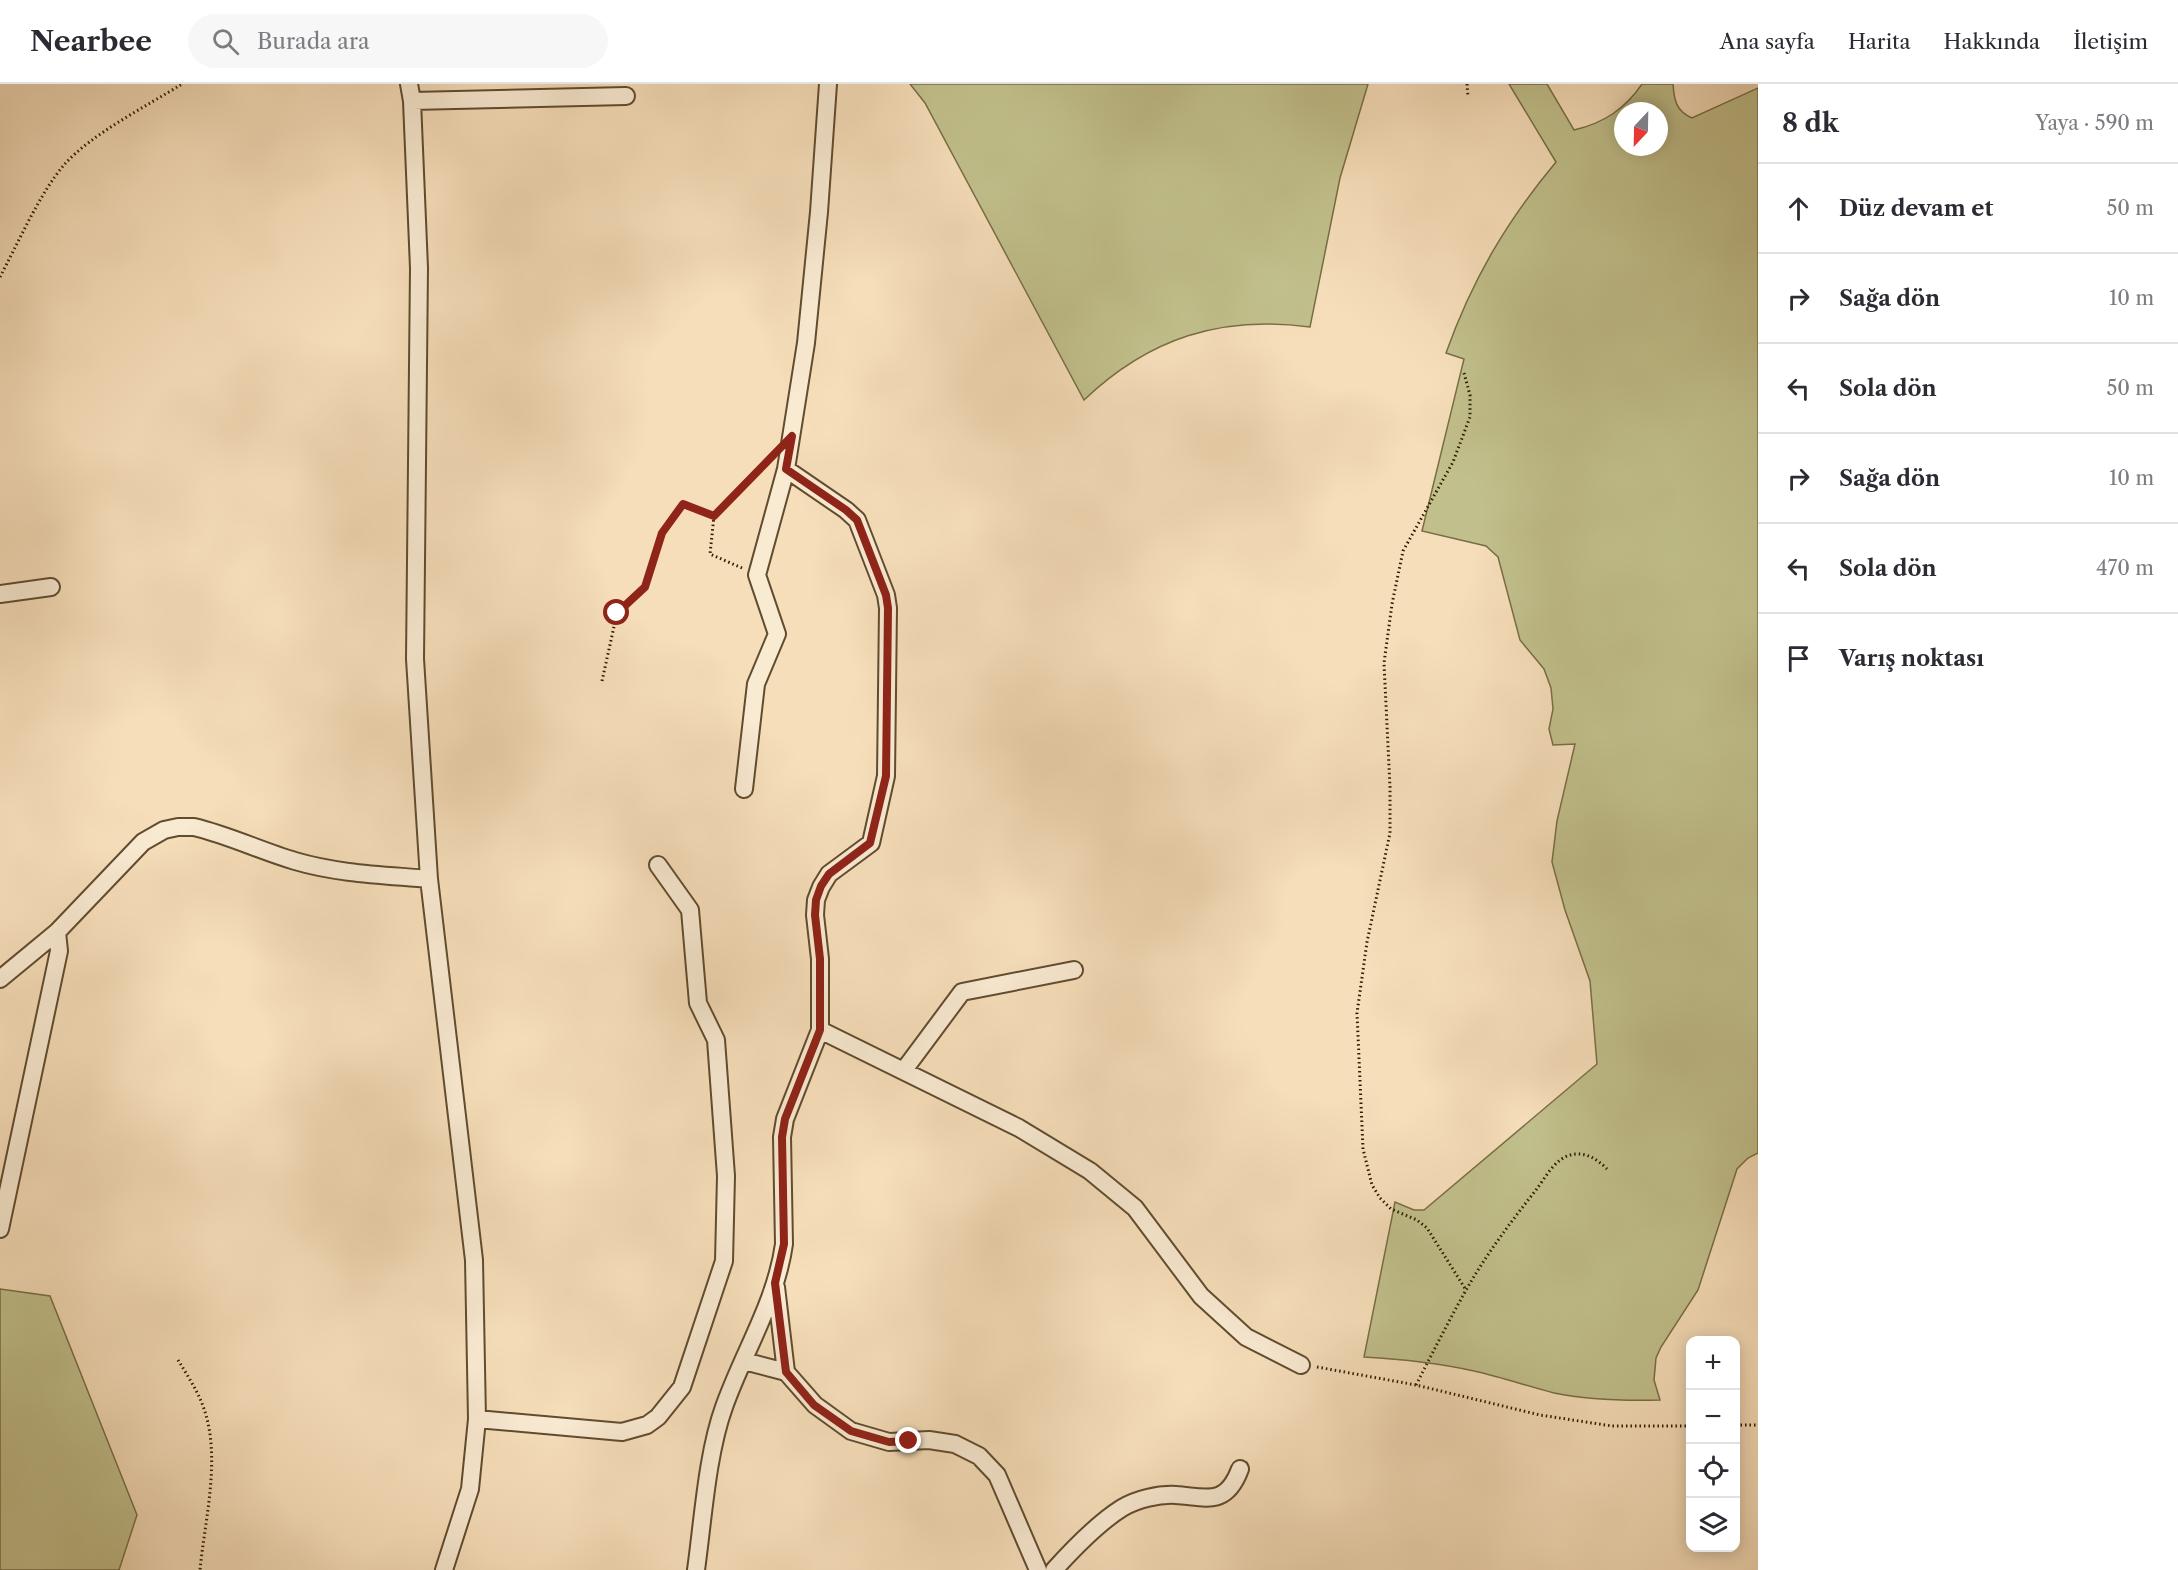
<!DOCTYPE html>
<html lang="tr">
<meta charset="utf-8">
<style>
:root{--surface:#fff;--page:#f7f7f7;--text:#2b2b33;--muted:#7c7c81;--line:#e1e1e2}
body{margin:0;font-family:"Libre Caslon Text",serif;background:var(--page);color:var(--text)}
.controls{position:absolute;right:18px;bottom:18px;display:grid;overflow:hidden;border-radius:12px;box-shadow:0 3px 15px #0003}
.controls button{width:54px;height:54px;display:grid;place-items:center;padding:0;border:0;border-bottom:2px solid var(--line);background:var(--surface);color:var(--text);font:30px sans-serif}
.compass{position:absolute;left:1614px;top:18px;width:54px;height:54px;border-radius:50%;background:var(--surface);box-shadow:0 3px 15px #0003;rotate:202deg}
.stop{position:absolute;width:18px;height:18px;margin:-14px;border:4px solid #8f2418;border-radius:50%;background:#fff}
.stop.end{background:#8f2418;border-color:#fff;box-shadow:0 2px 6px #0008}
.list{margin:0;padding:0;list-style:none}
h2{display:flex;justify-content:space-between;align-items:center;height:78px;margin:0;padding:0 24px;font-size:26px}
h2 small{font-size:20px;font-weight:400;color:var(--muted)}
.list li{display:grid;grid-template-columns:39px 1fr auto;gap:18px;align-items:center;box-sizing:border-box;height:90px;padding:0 24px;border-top:2px solid var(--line)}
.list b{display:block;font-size:22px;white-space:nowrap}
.list em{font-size:20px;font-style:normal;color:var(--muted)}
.icon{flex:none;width:33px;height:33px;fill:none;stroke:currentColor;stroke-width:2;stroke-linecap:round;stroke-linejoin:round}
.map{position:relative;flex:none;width:1758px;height:1486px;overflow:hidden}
header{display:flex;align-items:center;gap:36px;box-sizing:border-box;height:84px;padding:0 30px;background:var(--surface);border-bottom:2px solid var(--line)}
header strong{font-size:28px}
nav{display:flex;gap:33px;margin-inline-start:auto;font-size:21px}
.search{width:420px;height:54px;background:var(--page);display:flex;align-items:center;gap:15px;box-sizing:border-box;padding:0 21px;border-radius:33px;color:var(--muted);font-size:22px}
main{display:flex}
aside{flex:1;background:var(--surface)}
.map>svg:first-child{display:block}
.green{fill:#c1c08c;stroke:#786e46;stroke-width:1.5;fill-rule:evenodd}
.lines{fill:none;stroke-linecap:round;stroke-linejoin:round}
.minor-casing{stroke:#604c2e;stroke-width:20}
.path{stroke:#2e1c00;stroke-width:3;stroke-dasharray:1.5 3;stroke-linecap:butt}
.minor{stroke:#f9ead2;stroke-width:16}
.route{stroke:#8f2418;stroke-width:8}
</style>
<header>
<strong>Nearbee</strong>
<div class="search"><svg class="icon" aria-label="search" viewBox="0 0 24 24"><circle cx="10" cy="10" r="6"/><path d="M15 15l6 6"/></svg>Burada ara</div>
<nav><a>Ana sayfa</a><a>Harita</a><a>Hakkında</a><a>İletişim</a></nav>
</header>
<main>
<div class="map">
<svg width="1758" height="1486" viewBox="0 0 1758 1486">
<rect width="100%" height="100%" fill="#f6deba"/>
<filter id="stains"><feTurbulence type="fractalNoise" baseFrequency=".00333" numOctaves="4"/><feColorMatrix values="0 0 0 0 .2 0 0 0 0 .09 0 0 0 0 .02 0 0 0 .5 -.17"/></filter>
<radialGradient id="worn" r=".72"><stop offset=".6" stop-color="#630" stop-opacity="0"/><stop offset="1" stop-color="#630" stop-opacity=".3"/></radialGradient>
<!-- green -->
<path class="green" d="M 910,0 L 1368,0 L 1340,94 L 1310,243 C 1221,231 1149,254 1084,316 L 925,19 Z
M 1509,0 L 1547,0 L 1574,46 C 1604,39 1625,25 1642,0 L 1673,0 C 1674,16 1676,27 1692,34 L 1758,4 L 1758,1069 L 1748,1074 L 1737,1085 L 1698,1206 L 1661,1263 L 1656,1274 L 1654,1296 L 1660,1316 C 1624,1317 1589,1316 1554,1309 C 1527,1302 1501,1293 1474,1287 C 1438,1279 1401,1275 1364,1273 L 1395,1118 L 1414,1126 L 1424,1126 L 1597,980 L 1590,897 L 1565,826 L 1552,778 L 1557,737 L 1575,660 L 1553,661 L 1549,645 L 1553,625 L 1551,604 L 1544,585 L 1520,556 L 1498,473 L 1486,462 L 1422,447 L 1464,275 L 1446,269 C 1472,196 1506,138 1556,78 ZM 1623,27 L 1659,27 L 1659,63 L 1623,63 Z
M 0,1205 L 50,1212 L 137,1431 L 119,1486 L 0,1486 Z"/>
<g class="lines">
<!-- minor casing -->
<g class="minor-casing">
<path id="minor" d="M 409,0 L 412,17 L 419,184 L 415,575 L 429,795 L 474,1176 L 477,1335 L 470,1405 L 444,1486
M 412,17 L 626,12
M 0,510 L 51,503
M 744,705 L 756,600 L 777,550 L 757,491 L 786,385
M 0,895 L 57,848 L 143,758 L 164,746 L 178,743 L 194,743 C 228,751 261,767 295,777 C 339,790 384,791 429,795
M 820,946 L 1019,1044 L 1090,1087 L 1135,1124 L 1201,1212 L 1246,1253 L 1301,1281
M 904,986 L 962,908 L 1074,886
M 0,1145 L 59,867 L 57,848
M 776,1203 L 786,1288 L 815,1321 L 851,1347 L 889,1358 L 929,1356 L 955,1360 L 979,1372 L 997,1391 L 1038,1486
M 744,1277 L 786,1288
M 477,1335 L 622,1348 L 647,1341 L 658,1333 L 682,1303 L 724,1177 L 726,1092 L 716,956 L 698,919 L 690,826 L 658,781
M 696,1486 C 703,1436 707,1370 724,1323 C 743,1269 776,1218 784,1160 L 782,1053 L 785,1035 L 820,946 L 820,875 L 815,831 L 816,816 L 821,803 L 829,790 L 871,759 L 886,692 L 888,524 L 886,511 L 857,436 L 846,426 L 786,385 L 806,259 L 819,128 L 828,0
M 1054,1486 C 1073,1465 1098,1439 1122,1424 C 1137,1415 1159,1410 1176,1411 C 1206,1413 1226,1423 1240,1385"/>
</g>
<!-- path -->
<path class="path" d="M 1467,0 L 1468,13
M 0,193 C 18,159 40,109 64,81 C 91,50 147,22 182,0
M 1464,289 L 1470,311 L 1470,333 L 1453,378 L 1403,467 L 1392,520 L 1384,579 L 1390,703 L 1390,749 L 1367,858 L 1357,929 L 1363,1065 L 1372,1101 L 1380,1114 L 1391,1125 L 1417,1136 L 1427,1144 L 1466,1206
M 742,484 L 710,470 L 714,432 L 771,373
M 602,597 L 617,529 L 645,503 L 661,449 L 683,420 L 714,432
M 178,1276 C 186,1289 195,1303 201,1317 C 223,1368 205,1433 200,1486
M 1317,1283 L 1416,1301 L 1540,1331 L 1612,1342 L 1690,1342
M 1416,1301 C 1432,1270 1448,1238 1465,1208 C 1485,1172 1510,1139 1536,1106 C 1545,1094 1555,1075 1570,1071 C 1585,1067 1597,1075 1607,1085
M 1736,1341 L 1758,1341"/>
<!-- minor -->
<use href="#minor" class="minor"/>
</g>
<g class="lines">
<!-- route -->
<path class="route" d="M 617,529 L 645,503 L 662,449 L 683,420 L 714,432 L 792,352 L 786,385 L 846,426 L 857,436 L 886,511 L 888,524 L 886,692 L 870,759 L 829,790 L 821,802 L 816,816 L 815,831 L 820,875 L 820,946 L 785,1035 L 782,1053 L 784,1160 L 775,1199 L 786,1288 L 814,1321 L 851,1347 L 889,1358 L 909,1357"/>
</g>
<rect width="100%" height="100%" filter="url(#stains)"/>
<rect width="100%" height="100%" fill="url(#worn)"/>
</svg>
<div class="controls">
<button>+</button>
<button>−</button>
<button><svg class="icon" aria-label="locate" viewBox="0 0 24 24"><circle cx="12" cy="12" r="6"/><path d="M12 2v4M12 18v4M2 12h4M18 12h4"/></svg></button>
<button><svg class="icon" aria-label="layers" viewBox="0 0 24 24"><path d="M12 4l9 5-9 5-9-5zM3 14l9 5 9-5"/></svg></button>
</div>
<svg class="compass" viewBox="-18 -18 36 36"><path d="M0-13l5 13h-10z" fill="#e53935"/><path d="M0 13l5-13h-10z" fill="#7c7c81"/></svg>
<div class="stop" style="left:617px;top:529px"></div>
<div class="stop end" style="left:909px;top:1357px"></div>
</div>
<aside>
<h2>8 dk<small>Yaya · 590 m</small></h2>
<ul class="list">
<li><svg class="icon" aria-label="ahead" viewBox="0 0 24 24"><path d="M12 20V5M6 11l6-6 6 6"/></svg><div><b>Düz devam et</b></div><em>50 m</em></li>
<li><svg class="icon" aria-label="right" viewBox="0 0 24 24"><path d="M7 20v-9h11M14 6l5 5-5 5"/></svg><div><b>Sağa dön</b></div><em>10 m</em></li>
<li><svg class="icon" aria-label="left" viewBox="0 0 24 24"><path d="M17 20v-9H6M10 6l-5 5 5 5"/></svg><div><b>Sola dön</b></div><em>50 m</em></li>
<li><svg class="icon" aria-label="right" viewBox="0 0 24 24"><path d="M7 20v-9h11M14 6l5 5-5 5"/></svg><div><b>Sağa dön</b></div><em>10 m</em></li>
<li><svg class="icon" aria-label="left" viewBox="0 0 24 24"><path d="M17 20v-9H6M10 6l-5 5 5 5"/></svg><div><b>Sola dön</b></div><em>470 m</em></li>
<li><svg class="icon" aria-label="arrive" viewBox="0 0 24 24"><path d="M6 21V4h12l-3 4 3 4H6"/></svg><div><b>Varış noktası</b></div></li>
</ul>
</aside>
</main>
